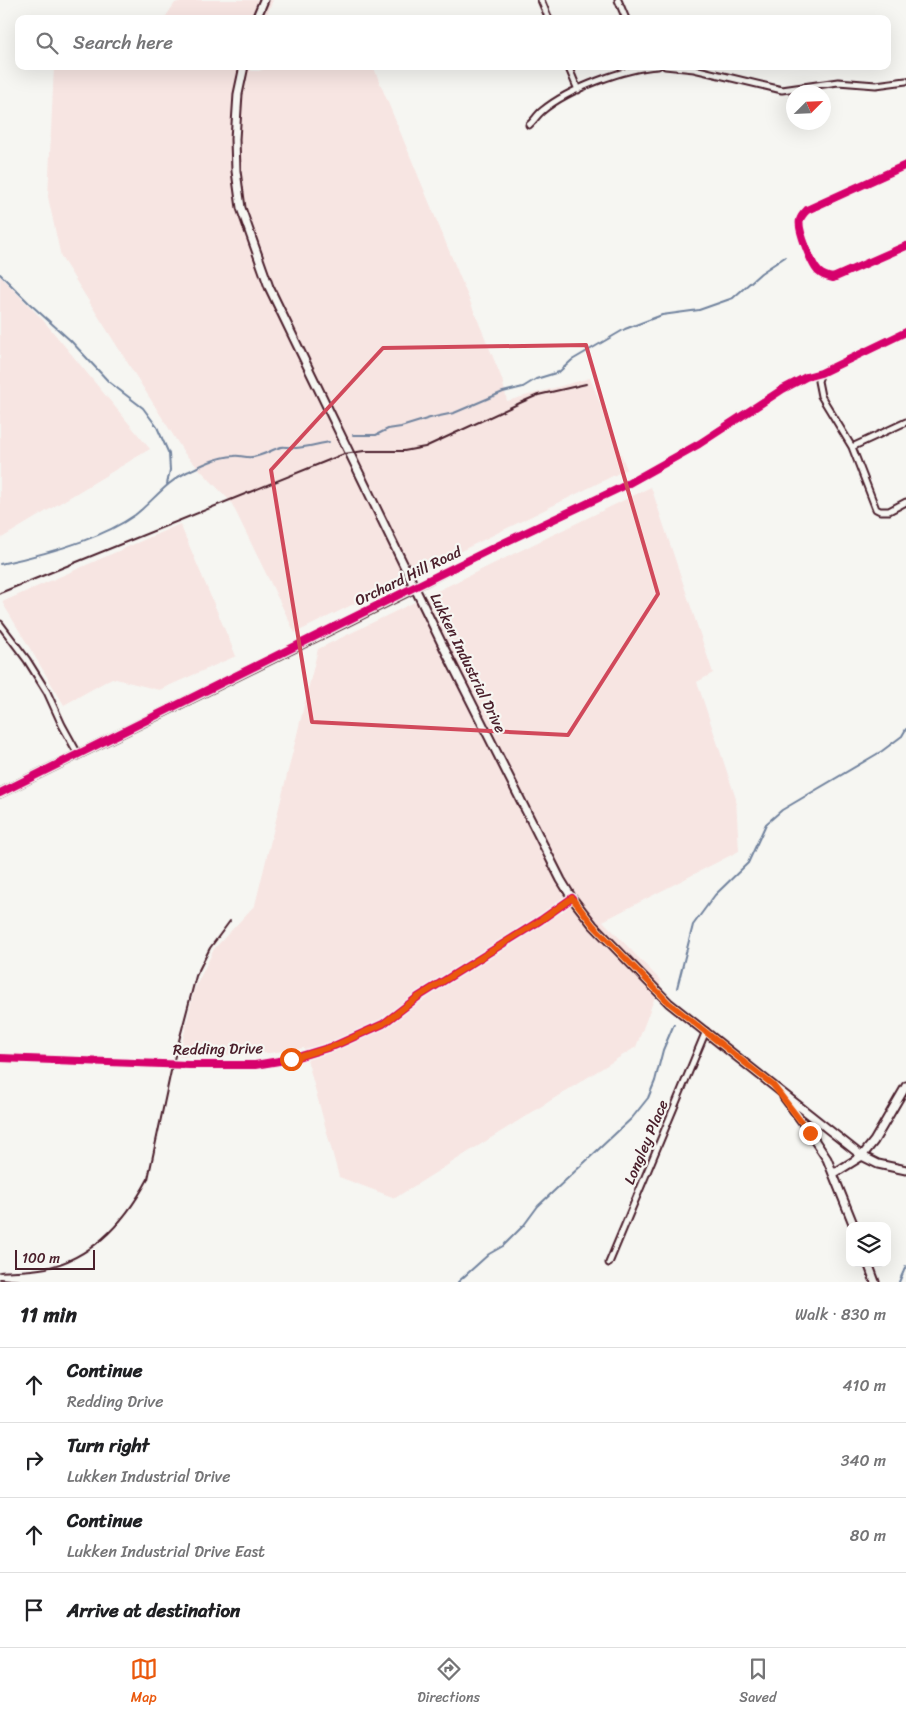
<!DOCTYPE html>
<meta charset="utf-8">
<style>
:root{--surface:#fff;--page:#f6f6f6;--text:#202124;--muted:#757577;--line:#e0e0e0;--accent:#ea580c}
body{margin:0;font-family:Sriracha,sans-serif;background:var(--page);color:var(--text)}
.controls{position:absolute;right:15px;bottom:15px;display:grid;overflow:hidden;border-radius:10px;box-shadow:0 5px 20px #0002}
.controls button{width:45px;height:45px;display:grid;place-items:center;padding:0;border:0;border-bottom:1px solid var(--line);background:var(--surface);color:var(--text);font:25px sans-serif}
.compass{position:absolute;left:786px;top:85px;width:45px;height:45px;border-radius:50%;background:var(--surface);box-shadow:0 5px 20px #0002;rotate:66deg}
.scale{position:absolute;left:15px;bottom:12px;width:80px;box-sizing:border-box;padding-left:5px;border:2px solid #4a1f2b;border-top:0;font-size:14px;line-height:18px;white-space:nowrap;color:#4a1f2b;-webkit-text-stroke:4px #f6f6f2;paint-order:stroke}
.stop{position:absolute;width:15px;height:15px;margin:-11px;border:4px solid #ea580c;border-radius:50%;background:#fff}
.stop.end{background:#ea580c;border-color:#fff;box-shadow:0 1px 5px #0008}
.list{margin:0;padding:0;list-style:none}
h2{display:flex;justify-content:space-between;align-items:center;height:65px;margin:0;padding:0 20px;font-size:21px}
h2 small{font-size:16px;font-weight:400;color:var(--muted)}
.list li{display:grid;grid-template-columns:32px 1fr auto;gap:15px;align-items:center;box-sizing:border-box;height:75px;padding:0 20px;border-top:1px solid var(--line)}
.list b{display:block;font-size:19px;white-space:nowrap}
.list p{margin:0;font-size:16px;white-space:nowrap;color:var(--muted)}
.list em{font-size:16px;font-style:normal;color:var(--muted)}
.icon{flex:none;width:28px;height:28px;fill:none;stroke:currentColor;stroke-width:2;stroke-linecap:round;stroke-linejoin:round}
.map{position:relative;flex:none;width:906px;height:1282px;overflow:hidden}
.search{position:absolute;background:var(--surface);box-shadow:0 5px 20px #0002;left:15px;right:15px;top:15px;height:55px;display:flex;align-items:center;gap:12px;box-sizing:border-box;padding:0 18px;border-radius:10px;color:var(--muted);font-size:19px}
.sheet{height:365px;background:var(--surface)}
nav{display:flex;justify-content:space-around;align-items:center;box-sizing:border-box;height:70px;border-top:1px solid var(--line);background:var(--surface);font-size:14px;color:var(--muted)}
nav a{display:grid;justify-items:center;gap:2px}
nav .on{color:var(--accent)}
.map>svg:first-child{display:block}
.built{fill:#f7e5e2}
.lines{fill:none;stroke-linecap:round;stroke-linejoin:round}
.stream{stroke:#71839e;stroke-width:2}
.street-casing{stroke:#4a1f2b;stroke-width:9}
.secondary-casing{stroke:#4a1f2b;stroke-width:11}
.street{stroke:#f6f6f2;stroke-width:5}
.secondary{stroke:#f6f6f2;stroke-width:7}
.rail{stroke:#4a1f2b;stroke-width:2}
.cycleway-casing{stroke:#f6f6f2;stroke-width:11}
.cycleway{stroke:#d6006c;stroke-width:8}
.route{stroke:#ea580c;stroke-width:6}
.marked{fill:none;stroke:#d1495b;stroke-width:4;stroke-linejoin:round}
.labels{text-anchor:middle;stroke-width:4.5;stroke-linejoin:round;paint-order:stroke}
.street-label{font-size:15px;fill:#4a1f2b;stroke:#f6f6f2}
</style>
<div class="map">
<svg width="906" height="1282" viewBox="0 0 906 1282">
<rect width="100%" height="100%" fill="#f6f6f2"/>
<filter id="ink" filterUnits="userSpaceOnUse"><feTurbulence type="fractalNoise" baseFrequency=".02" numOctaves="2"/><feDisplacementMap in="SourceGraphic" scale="10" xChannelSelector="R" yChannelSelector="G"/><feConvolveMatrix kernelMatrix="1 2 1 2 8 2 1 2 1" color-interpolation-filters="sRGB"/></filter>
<g filter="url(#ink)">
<!-- built -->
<path class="built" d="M 184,0 L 273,0 L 265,19 L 164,19 L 175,3 Z
M 54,66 L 251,66 L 251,71 L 259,71 L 272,66 L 373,66 L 502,379 L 507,401 L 590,378 L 627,469 L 295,633 L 231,502 L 185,454 L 61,257 L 48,197 Z
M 0,276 L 43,320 L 150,449 L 0,539 Z
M 651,487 L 713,673 L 697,682 L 736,799 L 739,851 L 603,921 L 661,981 L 636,1047 L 395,1198 L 339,1177 L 304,1048 L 269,1053 L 179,1057 L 194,990 L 214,949 L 255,905 L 318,649 Z
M 180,524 L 236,656 L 159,690 L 112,678 L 64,705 L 2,602 Z"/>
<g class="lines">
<!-- stream -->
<path class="stream" d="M 0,274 L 29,303 L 71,341 L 109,382 L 143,408 L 157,427 L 169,454 L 170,470 L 167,484
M 353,435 L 376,435 L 388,429 L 401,427 L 430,418 L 454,413 L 503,392 L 523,387 L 536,379 L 559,372 L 572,360 L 625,329 L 662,315 L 699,310 L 733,298 L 761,273 L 785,257
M 0,564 C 42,555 100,540 135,515 C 153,501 166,482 187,472 C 202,465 217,457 234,456 C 240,455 246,458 252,457 C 263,456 271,450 281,447 C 285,446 291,448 296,448 C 307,447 318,444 329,442
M 677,988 L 693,925 L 715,895 L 748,863 L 766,824 L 782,810 L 882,751 L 902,736 L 906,729
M 458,1282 L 489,1254 L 503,1246 L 524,1225 L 538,1206 L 632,1118 L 648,1098 L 655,1081 L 663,1050 L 674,1024
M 899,1282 L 906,1266"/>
<!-- street casing -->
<g class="street-casing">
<path id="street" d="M 541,0 L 549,19
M 618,0 L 626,19
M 568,66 L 578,90
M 665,66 L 694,69 L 782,90 L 838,82 L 876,85 L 906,81
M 529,125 C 534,121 537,115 542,111 C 568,89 625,68 658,66
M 906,165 L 807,210 C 804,213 801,216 800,220 C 797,228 812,266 819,272 C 823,276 828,277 833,278 L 906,246
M 821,373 L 818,381 L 821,396 L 852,447 L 876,509 L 880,511 L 889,511 L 906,502
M 852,447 L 906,422
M 415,588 L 499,545 L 622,487 L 699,444 L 783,389 L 806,377 L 821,373 L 906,332
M 0,624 L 27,660 L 47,692 L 62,725 L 78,754
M 0,1058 L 189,1065 L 255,1065 L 291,1059 L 334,1046 L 383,1024 L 418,997 L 541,920 L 572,898
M 609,1263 L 706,1031"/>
</g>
<!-- secondary casing -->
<g class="secondary-casing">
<path id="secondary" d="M 256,19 L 264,0
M 244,66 L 238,94 L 235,139 L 236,171 L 241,208 L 269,287 L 444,648 L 561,880 L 572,898 L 593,925 L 669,1003 L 862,1156 L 878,1164 L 906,1170
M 0,793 L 415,588
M 784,1097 L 801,1120 L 827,1159 L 854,1226
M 833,1174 L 862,1156 L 874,1141 L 906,1086
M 868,1263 L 875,1282"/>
</g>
<!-- street -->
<use href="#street" class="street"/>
<!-- secondary -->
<use href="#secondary" class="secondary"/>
<!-- rail -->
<path class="rail" d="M 0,593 L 329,460 L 344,454 L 364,451 L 404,451 L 425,447 L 522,402 L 538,395 L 586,384
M 0,1272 C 15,1271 31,1271 46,1268 C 94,1257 126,1220 148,1179 L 171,1071 L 196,976 L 210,948 L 230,921
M 0,1279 L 31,1282"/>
<!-- cycleway casing -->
<g class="cycleway-casing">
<path id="cycleway" d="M 906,165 L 807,210 C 804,213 801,216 800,220 C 797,228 812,266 819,272 C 823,276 828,277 833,278 L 906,246
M 0,793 L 499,545 L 622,487 L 699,444 L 783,389 L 806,377 L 821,373 L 906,332
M 0,1058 L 189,1065 L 255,1065 L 291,1059 L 334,1046 L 383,1024 L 418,997 L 541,920 L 572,898"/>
</g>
<!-- cycleway -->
<use href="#cycleway" class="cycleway"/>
</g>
</g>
<g class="lines" filter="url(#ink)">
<!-- route -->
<path class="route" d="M 291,1059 L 334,1046 L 383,1024 L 418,997 L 541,920 L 572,898 L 593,925 L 669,1003 L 773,1085 L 810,1133"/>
</g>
<!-- marked area -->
<path class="marked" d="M 586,345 L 658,594 L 568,735 L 312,722 L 271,470 L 383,348 Z"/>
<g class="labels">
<!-- street labels -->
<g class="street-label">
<text transform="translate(408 576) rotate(-26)" y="5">Orchard Hill Road</text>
<text transform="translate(468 663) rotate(64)" y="5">Lukken Industrial Drive</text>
<text transform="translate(218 1049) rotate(-1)" y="5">Redding Drive</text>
<text transform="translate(646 1142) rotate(-67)" y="5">Longley Place</text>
</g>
</g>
</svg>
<div class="controls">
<button><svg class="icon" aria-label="layers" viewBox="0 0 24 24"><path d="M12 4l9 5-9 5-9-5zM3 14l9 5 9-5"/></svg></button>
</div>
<svg class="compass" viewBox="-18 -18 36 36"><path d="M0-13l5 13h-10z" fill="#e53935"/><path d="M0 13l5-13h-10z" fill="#757577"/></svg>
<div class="scale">100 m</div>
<div class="stop" style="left:291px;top:1059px"></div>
<div class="stop end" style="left:810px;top:1133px"></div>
<div class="search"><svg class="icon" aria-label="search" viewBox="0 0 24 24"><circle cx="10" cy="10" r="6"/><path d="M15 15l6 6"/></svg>Search here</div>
</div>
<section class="sheet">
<h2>11 min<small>Walk · 830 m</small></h2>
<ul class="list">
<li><svg class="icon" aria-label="ahead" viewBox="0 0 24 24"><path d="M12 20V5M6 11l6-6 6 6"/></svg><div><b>Continue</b><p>Redding Drive</p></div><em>410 m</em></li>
<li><svg class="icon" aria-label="right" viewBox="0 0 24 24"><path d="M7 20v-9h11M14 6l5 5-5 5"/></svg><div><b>Turn right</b><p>Lukken Industrial Drive</p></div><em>340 m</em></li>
<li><svg class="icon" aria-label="ahead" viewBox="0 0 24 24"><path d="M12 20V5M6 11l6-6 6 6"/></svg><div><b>Continue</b><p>Lukken Industrial Drive East</p></div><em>80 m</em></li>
<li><svg class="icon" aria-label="arrive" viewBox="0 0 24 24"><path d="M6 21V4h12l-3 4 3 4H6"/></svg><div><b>Arrive at destination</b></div></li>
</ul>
</section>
<nav>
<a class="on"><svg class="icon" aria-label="map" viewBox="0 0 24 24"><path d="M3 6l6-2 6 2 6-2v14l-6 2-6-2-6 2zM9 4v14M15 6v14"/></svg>Map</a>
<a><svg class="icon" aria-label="directions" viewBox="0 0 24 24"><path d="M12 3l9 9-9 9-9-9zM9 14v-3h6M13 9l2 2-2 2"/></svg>Directions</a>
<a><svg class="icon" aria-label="saved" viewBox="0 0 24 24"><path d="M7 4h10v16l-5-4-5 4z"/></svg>Saved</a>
</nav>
